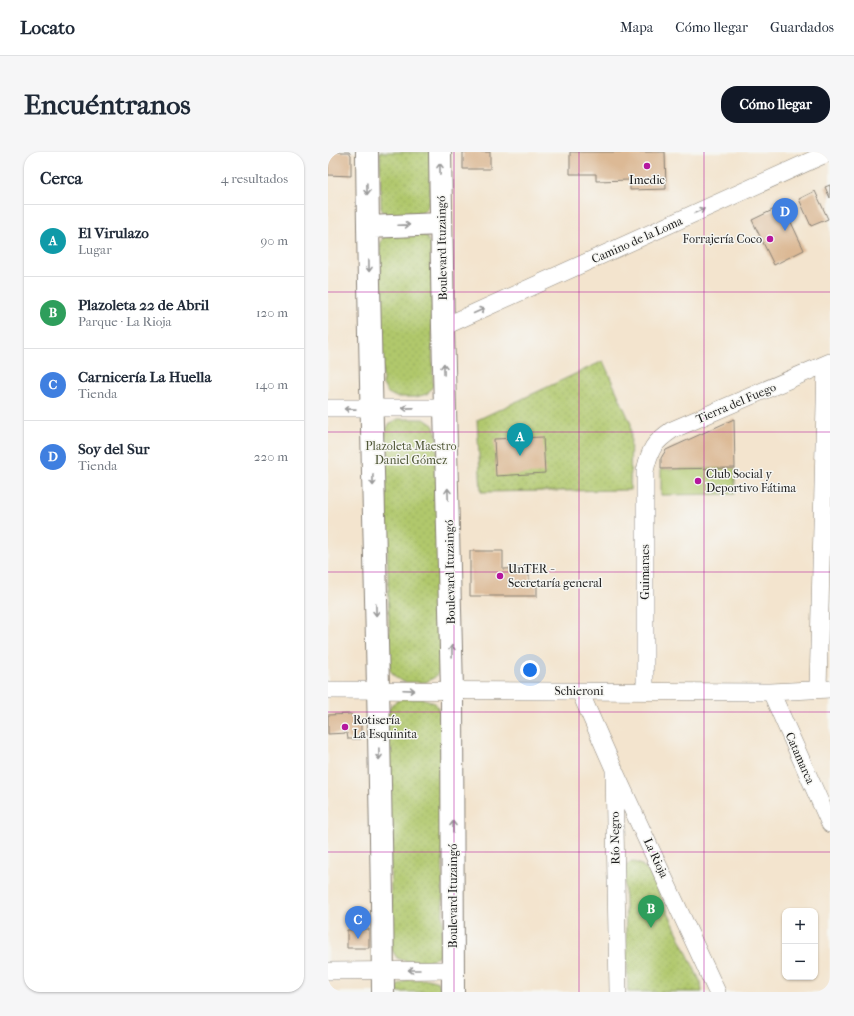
<!DOCTYPE html>
<html lang="es">
<meta charset="utf-8">
<style>
:root{--surface:#fff;--page:#f6f6f7;--text:#1f2937;--muted:#747a83;--line:#e0e1e3;--accent:#111827}
body{margin:0;font-family:"IM FELL French Canon",serif;background:var(--page);color:var(--text)}
.controls{position:absolute;right:12px;bottom:12px;display:grid;overflow:hidden;border-radius:8px;box-shadow:0 1px 3px #0004}
.controls button{width:36px;height:36px;display:grid;place-items:center;padding:0;border:0;border-bottom:1px solid var(--line);background:var(--surface);color:var(--text);font:20px sans-serif}
.you{position:absolute;left:202px;top:518px;width:14px;height:14px;margin:-10px;border:3px solid #fff;border-radius:50%;background:#1a73e8;box-shadow:0 0 0 6px #1a73e833}
.badge{display:grid;place-items:center;width:26px;height:26px;border-radius:50%;background:var(--accent);color:#fff;font-size:13px;font-weight:700}
.pin{position:absolute;translate:-50% -33px;filter:drop-shadow(0 1px 2px #0008)}
.pin::after{content:'';position:absolute;top:21px;width:14px;height:12px;background:inherit;clip-path:polygon(0 0,100% 0,50% 100%)}
.list{margin:0;padding:0;list-style:none}
h2{display:flex;justify-content:space-between;align-items:center;height:52px;margin:0;padding:0 16px;font-size:17px}
h2 small{font-size:13px;font-weight:400;color:var(--muted)}
.list li{display:grid;grid-template-columns:26px 1fr auto;gap:12px;align-items:center;box-sizing:border-box;height:72px;padding:0 16px;border-top:1px solid var(--line)}
.list b{display:block;font-size:15px;white-space:nowrap}
.list p{margin:0;font-size:13px;white-space:nowrap;color:var(--muted)}
.list em{font-size:13px;font-style:normal;color:var(--muted)}
.map{position:relative;flex:none;width:502px;height:840px;overflow:hidden;border-radius:16px}
header{display:flex;align-items:center;gap:24px;box-sizing:border-box;height:56px;padding:0 20px;background:var(--surface);border-bottom:1px solid var(--line)}
header strong{font-size:19px}
nav{display:flex;gap:22px;margin-inline-start:auto;font-size:14px}
.intro{display:flex;align-items:center;justify-content:space-between;box-sizing:border-box;height:96px;padding:0 24px}
h1{margin:0;font-size:28px}
.button{padding:10px 18px;border-radius:16px;background:var(--accent);color:#fff;font-size:14px;font-weight:700}
main{display:flex;gap:24px;padding:0 24px}
aside{flex:1;background:var(--surface);border-radius:16px;box-shadow:0 1px 3px #0004}
.map>svg:first-child{display:block}
.grass{fill:url(#grass-dots);stroke:#667244}
.garden{fill:#b0c86c;stroke:#667244}
.building{fill:#dcb995}
.lines{fill:none;stroke-linecap:round;stroke-linejoin:round}
.street-casing{stroke:#888075;stroke-width:18}
.secondary-casing{stroke:#888075;stroke-width:24}
.street{stroke:#fff;stroke-width:17}
.secondary{stroke:#fff;stroke-width:22}
.oneway{stroke:#999}
.grid{fill:none;stroke:#b5179e;stroke-width:1;stroke-opacity:0.55}
.poi-dot{fill:#b5179e;stroke:#f6f6f2;stroke-width:1.5}
.labels{text-anchor:middle;stroke-width:3;stroke-linejoin:round;paint-order:stroke}
.poi-label{font-size:12px;fill:#1c1c1c;stroke:#f6f6f2;text-anchor:start}
.street-label{font-size:12px;fill:#1c1c1c;stroke:#f6f6f2}
.park-label{font-size:12px;fill:#505838;stroke:#f6f6f2}
</style>
<header>
<strong>Locato</strong>
<nav><a>Mapa</a><a>Cómo llegar</a><a>Guardados</a></nav>
</header>
<div class="intro"><h1>Encuéntranos</h1><a class="button">Cómo llegar</a></div>
<main>
<aside>
<h2>Cerca<small>4 resultados</small></h2>
<ul class="list">
<li><span class="badge" style="background:#0f9aa8">A</span><div><b>El Virulazo</b><p>Lugar</p></div><em>90 m</em></li>
<li><span class="badge" style="background:#2e9e5b">B</span><div><b>Plazoleta 22 de Abril</b><p>Parque · La Rioja</p></div><em>120 m</em></li>
<li><span class="badge" style="background:#3f7fe0">C</span><div><b>Carnicería La Huella</b><p>Tienda</p></div><em>140 m</em></li>
<li><span class="badge" style="background:#3f7fe0">D</span><div><b>Soy del Sur</b><p>Tienda</p></div><em>220 m</em></li>
</ul>
</aside>
<div class="map">
<svg width="502" height="840" viewBox="0 0 502 840">
<defs>
<pattern id="grass-dots" width="8" height="8" patternUnits="userSpaceOnUse"><rect width="8" height="8" fill="#b0c86c"/><path d="M2 2h.1M6 6h.1" fill="none" stroke="#97ab5d" stroke-width="1.8" stroke-linecap="round"/></pattern>
</defs>
<rect width="100%" height="100%" fill="#f6f6f2"/>
<filter id="ink" filterUnits="userSpaceOnUse"><feTurbulence type="fractalNoise" baseFrequency=".025" numOctaves="2"/><feDisplacementMap in="SourceGraphic" scale="8" xChannelSelector="R" yChannelSelector="G"/><feConvolveMatrix kernelMatrix="1 2 1 2 8 2 1 2 1" color-interpolation-filters="sRGB"/></filter>
<filter id="wash" filterUnits="userSpaceOnUse"><feTurbulence type="fractalNoise" baseFrequency=".012" numOctaves="4" result="noise"/><feDisplacementMap in="SourceGraphic" scale="16" xChannelSelector="R" yChannelSelector="G"/><feGaussianBlur stdDeviation="0.9" result="paint"/><feColorMatrix in="noise" values="0 0 0 0 0 0 0 0 0 0 0 0 0 0 0 0 0 1.4 0 .05"/><feComposite in="paint" operator="in"/></filter>
<g filter="url(#wash)">
<rect width="100%" height="100%" fill="#f3e4ce"/>
<!-- grass -->
<path class="grass" d="M 52,0 L 102,0 L 102,48 L 99,56 L 94,61 L 86,64 L 63,65 L 56,62 L 53,56 Z
M 88,80 L 98,84 L 103,94 L 105,234 L 99,242 L 88,245 L 68,245 L 60,241 L 55,233 L 52,93 L 55,85 Z
M 275,209 L 303,272 L 302,338 L 153,340 L 149,268 Z
M 70,267 L 96,267 L 105,273 L 109,282 L 113,517 L 107,525 L 98,530 L 76,530 L 68,526 L 62,518 L 57,281 L 61,272 Z
M 74,547 L 97,547 L 107,551 L 114,561 L 115,797 L 110,805 L 100,809 L 77,809 L 69,806 L 64,798 L 59,561 L 64,552 Z
M 305,709 L 315,714 L 322,722 L 373,831 L 374,840 L 300,840 L 296,720 C 298,714 299,711 305,709 Z
M 100,827 L 110,830 L 115,840 L 67,840 L 71,832 L 80,828 Z"/>
<!-- garden -->
<path class="garden" d="M 407,316 L 407,342 L 333,343 L 333,317 Z"/>
<g id="blocks">
<!-- building -->
<path class="building" d="M 0,0 L 21,0 L 23,3 L 23,24 L 0,23 Z
M 135,0 L 162,0 L 162,17 L 135,17 Z
M 242,0 L 337,0 L 338,37 L 302,38 L 302,28 L 268,29 L 268,22 L 242,22 Z
M 502,33 L 502,46 L 497,35 Z
M 487,39 L 500,67 L 483,74 L 471,47 Z
M 455,53 L 476,98 L 446,113 L 424,68 Z
M 406,267 L 407,316 L 333,317 L 333,306 L 338,298 Z
M 215,285 L 217,321 L 168,324 L 166,287 Z
M 142,399 L 175,399 L 175,417 L 201,416 L 201,431 L 209,431 L 209,444 L 142,444 Z
M 22,562 L 33,569 L 33,587 L 20,587 L 19,581 L 0,582 L 0,563 Z
M 41,777 L 41,796 L 19,796 L 19,778 Z"/>
</g>
</g>
<g filter="url(#ink)">
<use href="#blocks" fill-opacity="0" stroke="#888075" stroke-width="1"/>
<g class="lines">
<!-- street casing -->
<g class="street-casing">
<path id="street" d="M 115,175 L 502,0
M 0,256 L 117,256
M 490,537 L 498,212
M 0,538 L 443,540 L 502,537
M 317,539 L 317,319 C 322,297 325,291 344,278 L 502,210
M 252,540 L 286,617 L 290,840
M 443,540 L 502,672
M 288,622 L 389,840
M 0,819 L 125,818"/>
</g>
<!-- secondary casing -->
<g class="secondary-casing">
<path id="secondary" d="M 39,0 C 42,280 53,560 55,840
M 112,0 L 115,175 L 124,538 L 125,840
M 40,75 L 113,72"/>
</g>
<!-- street -->
<use href="#street" class="street"/>
<!-- secondary -->
<use href="#secondary" class="secondary"/>
</g>
<!-- one-way arrows -->
<defs><path id="oneway-shaft" d="M-6 0H5M1.5-3L5.5 0L1.5 3" fill="none" stroke-width="1.6" stroke-linecap="round" stroke-linejoin="round"/></defs>
<g class="oneway">
<use href="#oneway-shaft" transform="translate(112 17) rotate(-91)"/>
<use href="#oneway-shaft" transform="translate(39 37) rotate(89)"/>
<use href="#oneway-shaft" transform="translate(371 59) rotate(-24)"/>
<use href="#oneway-shaft" transform="translate(76 73) rotate(-2)"/>
<use href="#oneway-shaft" transform="translate(41 114) rotate(89)"/>
<use href="#oneway-shaft" transform="translate(151 159) rotate(-24)"/>
<use href="#oneway-shaft" transform="translate(116 217) rotate(-91)"/>
<use href="#oneway-shaft" transform="translate(80 256) rotate(179)"/>
<use href="#oneway-shaft" transform="translate(22 257) rotate(-179)"/>
<use href="#oneway-shaft" transform="translate(45 328) rotate(89)"/>
<use href="#oneway-shaft" transform="translate(120 342) rotate(-92)"/>
<use href="#oneway-shaft" transform="translate(48 458) rotate(89)"/>
<use href="#oneway-shaft" transform="translate(124 499) rotate(-91)"/>
<use href="#oneway-shaft" transform="translate(81 538) rotate(2)"/>
<use href="#oneway-shaft" transform="translate(51 602) rotate(89)"/>
<use href="#oneway-shaft" transform="translate(125 675) rotate(-90)"/>
<use href="#oneway-shaft" transform="translate(86 818) rotate(180)"/>
</g>
</g>
<!-- grid -->
<path class="grid" d="M 126,0 L 126,840M 251,0 L 251,840M 376,0 L 376,840M 0,140 L 502,140M 0,280 L 502,280M 0,420 L 502,420M 0,560 L 502,560M 0,700 L 502,700"/>
<!-- markers -->
<g class="poi-dot">
<circle cx="319" cy="14" r="4"/>
<circle cx="442" cy="87" r="4"/>
<circle cx="370" cy="329" r="4"/>
<circle cx="172" cy="424" r="4"/>
<circle cx="17" cy="575" r="4"/>
</g>
<g class="labels">
<!-- poi labels -->
<g class="poi-label">
<text x="319" y="32" text-anchor="middle">Imedic</text>
<text x="434" y="91" text-anchor="end">Forrajería Coco</text>
<text x="378" y="326">Club Social y<tspan x="378" dy="14">Deportivo Fátima</tspan></text>
<text x="180" y="421">UnTER -<tspan x="180" dy="14">Secretaría general</tspan></text>
<text x="25" y="572">Rotisería<tspan x="25" dy="14">La Esquinita</tspan></text>
</g>
<!-- street labels -->
<g class="street-label">
<text transform="translate(309 88) rotate(-24)" y="4">Camino de la Loma</text>
<text transform="translate(114 96) rotate(-91)" y="4">Boulevard Ituzaingó</text>
<text transform="translate(408 251) rotate(-23)" y="4">Tierra del Fuego</text>
<text transform="translate(122 420) rotate(-91)" y="4">Boulevard Ituzaingó</text>
<text transform="translate(317 420) rotate(-90)" y="4">Guimaraes</text>
<text x="251" y="543">Schieroni</text>
<text transform="translate(472 606) rotate(66)" y="4">Catamarca</text>
<text transform="translate(287 686) rotate(-91)" y="4">Río Negro</text>
<text transform="translate(328 706) rotate(65)" y="4">La Rioja</text>
<text transform="translate(125 744) rotate(-90)" y="4">Boulevard Ituzaingó</text>
</g>
<!-- park labels -->
<g class="park-label">
<text x="83" y="298">Plazoleta Maestro<tspan x="83" dy="14">Daniel Gómez</tspan></text>
</g>
</g>
</svg>
<div class="controls">
<button>+</button>
<button>−</button>
</div>
<div class="you"></div>
<div class="pin badge" style="left:192px;top:304px;background:#0f9aa8">A</div>
<div class="pin badge" style="left:323px;top:776px;background:#2e9e5b">B</div>
<div class="pin badge" style="left:30px;top:787px;background:#3f7fe0">C</div>
<div class="pin badge" style="left:457px;top:79px;background:#3f7fe0">D</div>
</div>
</main>
